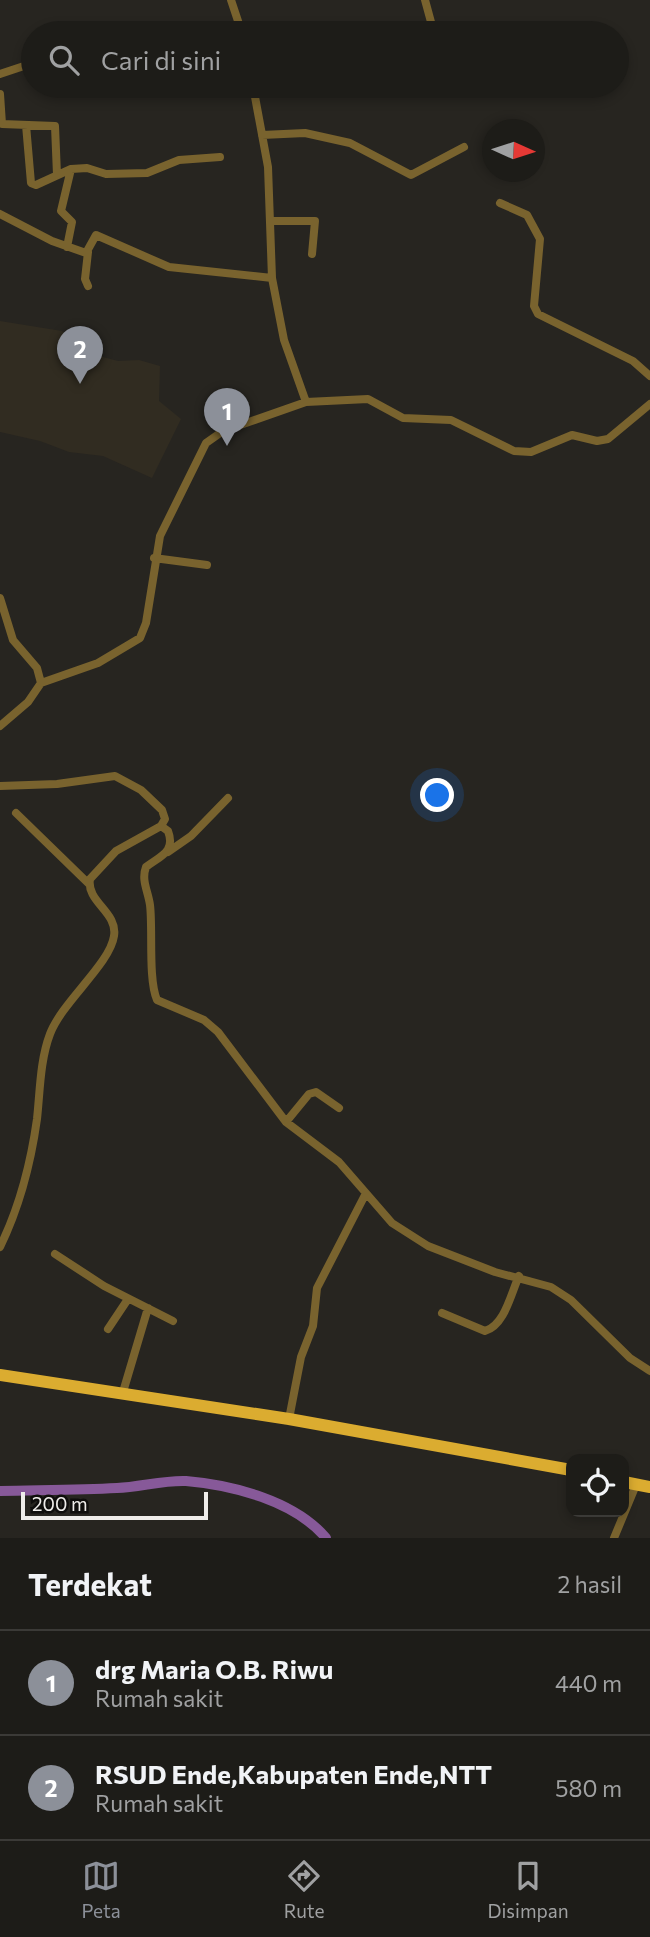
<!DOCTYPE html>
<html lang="id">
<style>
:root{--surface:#1d1c18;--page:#2a2925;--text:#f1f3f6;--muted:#a0a1a2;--line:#3b3a37;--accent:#8c9099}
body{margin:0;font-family:Commissioner,sans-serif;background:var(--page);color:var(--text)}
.controls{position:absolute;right:21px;bottom:21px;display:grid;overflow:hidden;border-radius:14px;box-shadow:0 4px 10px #0003}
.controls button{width:63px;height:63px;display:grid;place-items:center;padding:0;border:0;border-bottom:2px solid var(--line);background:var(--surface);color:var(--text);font:35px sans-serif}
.compass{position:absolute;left:482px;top:119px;width:63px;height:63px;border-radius:50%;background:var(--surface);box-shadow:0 4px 10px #0003;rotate:93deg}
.scale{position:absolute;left:21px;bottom:18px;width:187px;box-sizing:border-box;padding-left:7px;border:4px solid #efedea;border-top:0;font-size:19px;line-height:24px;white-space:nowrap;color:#efedea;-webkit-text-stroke:5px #0f0e0c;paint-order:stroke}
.you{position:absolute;left:438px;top:796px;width:24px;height:24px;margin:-18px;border:5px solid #fff;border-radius:50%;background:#1a73e8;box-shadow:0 0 0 10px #1a73e833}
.badge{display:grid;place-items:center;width:46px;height:46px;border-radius:50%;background:var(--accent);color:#fff;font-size:23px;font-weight:700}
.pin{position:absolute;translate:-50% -58px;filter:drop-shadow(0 2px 4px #0008)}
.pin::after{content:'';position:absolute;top:37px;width:24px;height:21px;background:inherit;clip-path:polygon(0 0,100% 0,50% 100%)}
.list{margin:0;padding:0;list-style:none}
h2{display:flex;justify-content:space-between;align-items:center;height:91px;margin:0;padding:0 28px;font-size:30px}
h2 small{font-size:23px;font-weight:400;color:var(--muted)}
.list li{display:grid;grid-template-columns:46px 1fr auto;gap:21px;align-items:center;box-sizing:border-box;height:105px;padding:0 28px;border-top:2px solid var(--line)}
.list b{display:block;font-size:26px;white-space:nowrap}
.list p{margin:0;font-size:23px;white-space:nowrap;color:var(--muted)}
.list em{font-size:23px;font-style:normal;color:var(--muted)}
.icon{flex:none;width:38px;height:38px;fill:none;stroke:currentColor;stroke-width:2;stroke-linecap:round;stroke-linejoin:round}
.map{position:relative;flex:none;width:650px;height:1538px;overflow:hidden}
.search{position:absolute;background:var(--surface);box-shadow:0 4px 10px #0003;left:21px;right:21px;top:21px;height:77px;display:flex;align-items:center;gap:18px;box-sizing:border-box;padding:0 24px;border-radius:38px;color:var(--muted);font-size:26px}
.sheet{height:301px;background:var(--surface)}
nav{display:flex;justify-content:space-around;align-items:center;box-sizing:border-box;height:98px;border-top:2px solid var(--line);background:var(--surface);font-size:19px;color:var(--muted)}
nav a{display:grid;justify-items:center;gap:4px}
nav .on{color:var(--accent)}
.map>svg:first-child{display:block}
.built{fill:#312c21}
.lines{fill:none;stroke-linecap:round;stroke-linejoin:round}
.river{stroke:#875999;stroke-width:10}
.minor{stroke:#79632e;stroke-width:8}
.trunk{stroke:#dbac30;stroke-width:12}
</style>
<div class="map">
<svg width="650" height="1538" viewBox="0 0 650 1538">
<rect width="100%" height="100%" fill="#272520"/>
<!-- built -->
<path class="built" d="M 0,321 L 62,331 L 73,341 L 103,357 L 118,361 L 139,360 L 160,366 L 159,401 L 181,419 L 152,478 L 103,456 L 69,452 L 40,441 L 0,432 Z"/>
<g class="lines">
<!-- river -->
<path class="river" d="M 0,1491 C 39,1490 78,1490 117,1488 C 140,1487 164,1480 186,1481 C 233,1485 295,1501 326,1538"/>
<!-- minor -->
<path class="minor" d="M 231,0 L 242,33
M 425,0 L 434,33
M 0,74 L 33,63
M 0,94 L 2,124 L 55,126 L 57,175
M 26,125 L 31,183 L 36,185 L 71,169 L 87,168 L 106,174 L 147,173 L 179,160 L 220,157
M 262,135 L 305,133 L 350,143 L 411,175 L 464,147
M 500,203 L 527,215 L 540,239 L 534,306 L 538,314 L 633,361 L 650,376
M 0,214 L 52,241 L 86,253 L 96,235 L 169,267 L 272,278
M 271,221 L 315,221 L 312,254
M 67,247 L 72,222 L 61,211 L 71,169
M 88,252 L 85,279 L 88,286
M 306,402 L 368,399 L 403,418 L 451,420 L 514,451 L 531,452 L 572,435 L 597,441 L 608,439 L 650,404
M 154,558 L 207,565
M 0,598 L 13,640 L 37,668 L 41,683 L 28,702 L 0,726
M 41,683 L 98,663 L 140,638 L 146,623 L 160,536 L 206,443 L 223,431 L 306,402 L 284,340 L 272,278 L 268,167 L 253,86
M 0,786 L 57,784 L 115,776 L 141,790 L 162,810 L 165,819 L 161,826 L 116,851 L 90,879 C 86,902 118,912 114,936 C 110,964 62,1002 50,1034 C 40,1060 40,1092 37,1119 C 31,1162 19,1208 0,1247
M 16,813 L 89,884
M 161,826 L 168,831 C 176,852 160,856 146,867 C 141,880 148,891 150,905 C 153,929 148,979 157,1000 L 204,1020 L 218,1032 L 286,1122 L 339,1162 L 392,1223 L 428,1246 L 495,1272 L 551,1287 L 571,1300 L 630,1358 L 650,1371
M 168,852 L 191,836 L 228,798
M 286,1122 L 309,1094 L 316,1092 L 339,1108
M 55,1254 L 104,1286 L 173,1321
M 442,1313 L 485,1331 C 505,1325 511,1293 519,1276
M 108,1329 L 128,1299
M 123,1392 L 148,1308
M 289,1419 L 301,1357 L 313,1326 L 317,1288 L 365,1195
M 614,1538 L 636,1485"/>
<!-- trunk -->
<path class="trunk" d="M 0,1375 L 289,1419 L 571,1470
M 624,1482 L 650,1487"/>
</g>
</svg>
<div class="controls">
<button><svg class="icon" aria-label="locate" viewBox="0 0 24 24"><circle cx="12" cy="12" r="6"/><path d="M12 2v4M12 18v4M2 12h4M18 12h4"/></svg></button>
</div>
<svg class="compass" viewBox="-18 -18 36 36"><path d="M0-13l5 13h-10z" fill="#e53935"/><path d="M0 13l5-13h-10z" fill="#a0a1a2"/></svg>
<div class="scale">200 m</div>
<div class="you"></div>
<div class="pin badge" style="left:227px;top:446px">1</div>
<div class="pin badge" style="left:80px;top:384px">2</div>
<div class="search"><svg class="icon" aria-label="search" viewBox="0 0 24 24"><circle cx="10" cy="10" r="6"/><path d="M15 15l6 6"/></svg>Cari di sini</div>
</div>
<section class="sheet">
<h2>Terdekat<small>2 hasil</small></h2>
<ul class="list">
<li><span class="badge">1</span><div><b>drg Maria O.B. Riwu</b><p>Rumah sakit</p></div><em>440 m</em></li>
<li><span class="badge">2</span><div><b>RSUD Ende,Kabupaten Ende,NTT</b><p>Rumah sakit</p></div><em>580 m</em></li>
</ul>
</section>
<nav>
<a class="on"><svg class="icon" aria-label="map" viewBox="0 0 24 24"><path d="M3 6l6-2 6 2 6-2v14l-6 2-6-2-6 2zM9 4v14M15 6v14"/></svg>Peta</a>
<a><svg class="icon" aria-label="directions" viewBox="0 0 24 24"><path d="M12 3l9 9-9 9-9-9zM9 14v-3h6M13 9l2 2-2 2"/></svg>Rute</a>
<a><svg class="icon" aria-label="saved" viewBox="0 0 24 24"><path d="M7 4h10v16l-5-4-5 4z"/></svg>Disimpan</a>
</nav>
